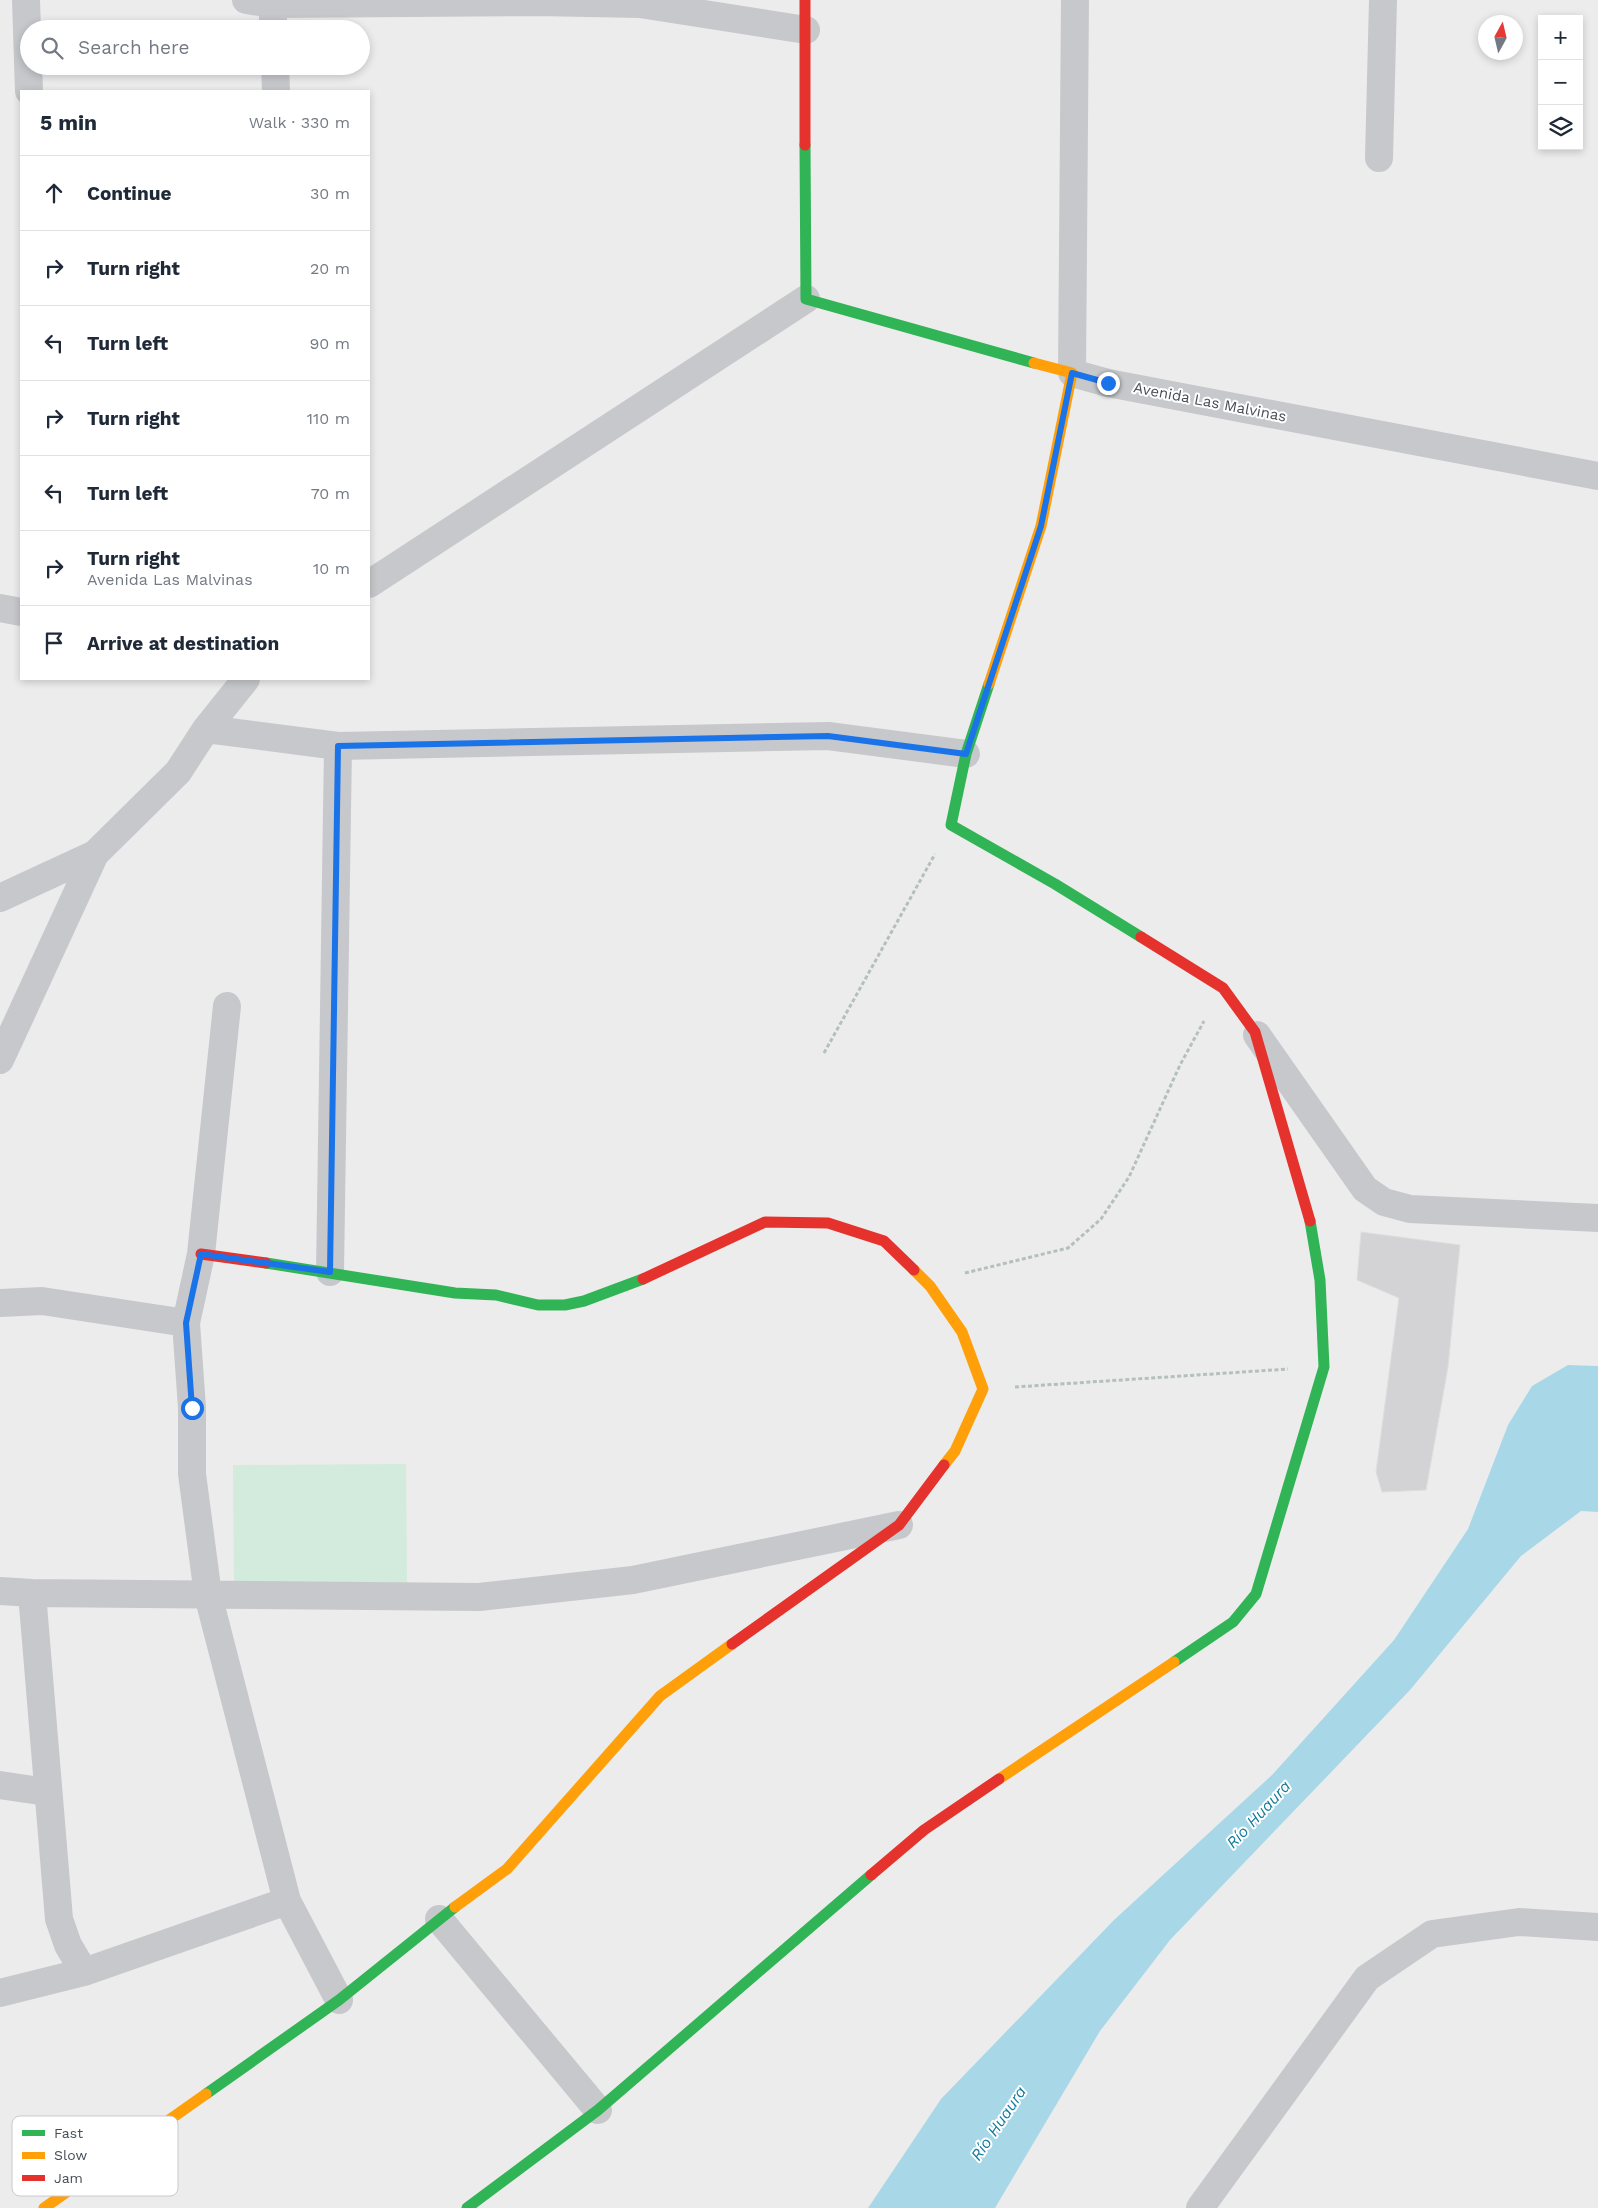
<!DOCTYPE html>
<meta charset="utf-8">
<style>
:root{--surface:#fff;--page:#f6f6f7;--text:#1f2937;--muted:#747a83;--line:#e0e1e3}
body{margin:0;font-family:"Work Sans",sans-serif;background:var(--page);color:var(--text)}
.controls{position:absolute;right:15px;top:15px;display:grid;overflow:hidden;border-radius:0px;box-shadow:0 2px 8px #0003}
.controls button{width:45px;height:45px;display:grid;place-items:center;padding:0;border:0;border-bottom:1px solid var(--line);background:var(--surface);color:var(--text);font:25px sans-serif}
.compass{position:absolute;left:1478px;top:15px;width:45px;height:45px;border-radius:50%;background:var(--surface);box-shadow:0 2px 8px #0003;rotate:8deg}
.stop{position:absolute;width:15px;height:15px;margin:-11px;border:4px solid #1a73e8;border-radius:50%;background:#fff}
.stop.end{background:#1a73e8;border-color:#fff;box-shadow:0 1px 5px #0008}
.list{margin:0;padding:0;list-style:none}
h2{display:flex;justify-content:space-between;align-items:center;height:65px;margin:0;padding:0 20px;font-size:21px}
h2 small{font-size:16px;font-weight:400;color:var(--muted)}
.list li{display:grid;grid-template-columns:32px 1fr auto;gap:15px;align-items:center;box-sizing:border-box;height:75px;padding:0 20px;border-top:1px solid var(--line)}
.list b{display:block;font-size:19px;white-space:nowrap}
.list p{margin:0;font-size:16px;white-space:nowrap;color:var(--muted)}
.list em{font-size:16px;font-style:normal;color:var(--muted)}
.icon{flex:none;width:28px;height:28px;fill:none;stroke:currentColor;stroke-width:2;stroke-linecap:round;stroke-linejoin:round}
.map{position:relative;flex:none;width:1598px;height:2208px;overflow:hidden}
.search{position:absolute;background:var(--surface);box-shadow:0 2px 8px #0003;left:20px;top:20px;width:350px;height:55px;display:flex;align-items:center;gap:12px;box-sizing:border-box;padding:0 18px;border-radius:28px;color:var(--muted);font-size:19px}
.panel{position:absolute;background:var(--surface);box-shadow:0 2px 8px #0003;left:20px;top:90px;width:350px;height:590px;border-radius:0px}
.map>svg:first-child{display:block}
.green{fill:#d2ebdc}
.water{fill:#a8d8e8}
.building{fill:#d3d3d5;stroke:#dededf}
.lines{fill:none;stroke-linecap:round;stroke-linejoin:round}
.path{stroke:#b4c0bc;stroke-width:3;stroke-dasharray:4 2.5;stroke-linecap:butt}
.street{stroke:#c6c8cb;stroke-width:28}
.fast{stroke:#30b455;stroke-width:11}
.slow{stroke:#ff9f0a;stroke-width:11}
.jam{stroke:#e5322d;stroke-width:11}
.route{stroke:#1a73e8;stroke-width:6}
.labels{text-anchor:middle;stroke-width:4;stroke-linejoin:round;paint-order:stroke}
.street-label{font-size:15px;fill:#454e58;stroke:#fff}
.water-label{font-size:16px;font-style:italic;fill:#147b9c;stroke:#fff}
.key{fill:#fff;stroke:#c7cacd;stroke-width:1}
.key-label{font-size:14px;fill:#454e58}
</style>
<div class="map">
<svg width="1598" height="2208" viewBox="0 0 1598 2208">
<rect width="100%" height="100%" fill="#edecec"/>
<!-- green -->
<path class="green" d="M 406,1464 L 407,1585 L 234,1586 L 233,1465 Z"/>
<!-- water -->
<path class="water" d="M 1568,1365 L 1598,1366 L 1598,1512 L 1581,1511 L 1521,1556 L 1410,1690 L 1170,1940 L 1100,2031 L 995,2208 L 868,2208 L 941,2099 L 1114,1920 L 1272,1775 L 1394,1640 L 1468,1529 L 1508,1425 L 1532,1386 Z"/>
<!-- building -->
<path class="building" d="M 1361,1232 L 1460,1245 L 1448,1367 L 1426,1490 L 1382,1492 L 1376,1472 L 1399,1298 L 1357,1280 Z"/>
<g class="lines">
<!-- path -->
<path class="path" d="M 824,1053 L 935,854
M 965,1273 L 1068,1248 L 1101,1219 L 1129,1177 L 1180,1065 L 1204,1021
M 1015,1387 L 1288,1369"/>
<!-- street -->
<path class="street" d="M 26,0 L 29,91
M 246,0 L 273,4 L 536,2 L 640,4 L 806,30
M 273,0 L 273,29
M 1075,0 L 1072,373 L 1108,383 L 1598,476
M 275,66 L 276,91
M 1379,158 L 1383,0
M 369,584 L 806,299
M 0,608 L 21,612
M 206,729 L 338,746 L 828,736 L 966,754
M 0,898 L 95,854
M 227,1006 L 201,1254 L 186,1323 L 192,1408 L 192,1474 L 208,1595 L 287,1901
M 1257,1035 L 1365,1189 L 1384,1202 L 1410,1209 L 1598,1218
M 0,1060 L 95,854 L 178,772 L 206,729 L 246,679
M 330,1272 L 338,746
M 0,1303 L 42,1301 L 186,1323
M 0,1591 L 32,1593 L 479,1597 L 633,1580 L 899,1525
M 32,1593 L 59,1919 L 68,1945 L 84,1972
M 0,1785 L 47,1792
M 439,1919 L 598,2110
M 0,1993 L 84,1972 L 287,1901 L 339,2000
M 1200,2208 L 1367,1978 L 1432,1934 L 1519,1922 L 1598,1927"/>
<!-- fast -->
<path class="fast" d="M 805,145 L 806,299 L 1034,363
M 989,684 L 966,754 L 951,825 L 1055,884 L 1141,937
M 266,1263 L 455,1293 L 496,1295 L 538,1305 L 565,1305 L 584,1301 L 643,1279
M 1174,1662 L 1233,1622 L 1256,1594 L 1324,1367 L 1320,1280 L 1310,1221
M 206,2094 L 339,2000 L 455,1907
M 467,2208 L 598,2110 L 871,1875"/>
<!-- slow -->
<path class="slow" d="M 989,684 L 1041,526 L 1072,373 L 1034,363
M 914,1270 L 930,1286 L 962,1332 L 983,1389 L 955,1451 L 944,1465
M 999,1779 L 1174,1662
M 455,1907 L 507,1869 L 660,1696 L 732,1644
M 44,2208 L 206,2094"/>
<!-- jam -->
<path class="jam" d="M 805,0 L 805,145
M 1141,937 L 1223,988 L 1255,1032 L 1310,1221
M 201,1254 L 266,1263
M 643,1279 L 765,1222 L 828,1223 L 884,1241 L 914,1270
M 732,1644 L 899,1525 L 944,1465
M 871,1875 L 924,1830 L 999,1779"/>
</g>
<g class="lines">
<!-- route -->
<path class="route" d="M 192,1408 L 186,1323 L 201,1254 L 330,1272 L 338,746 L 828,736 L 966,754 L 1041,526 L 1072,373 L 1108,383"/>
</g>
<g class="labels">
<!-- street labels -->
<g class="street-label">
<text transform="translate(1210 402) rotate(11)" y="5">Avenida Las Malvinas</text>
</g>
<!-- water labels -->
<g class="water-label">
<text transform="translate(1258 1814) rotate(-47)" y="6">Río Huaura</text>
<text transform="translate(998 2123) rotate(-56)" y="6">Río Huaura</text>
</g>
</g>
<!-- legend -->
<rect x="12" y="2116" width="166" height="80" rx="8" class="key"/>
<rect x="22" y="2130" width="23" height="6" fill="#30b455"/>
<rect x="22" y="2152" width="23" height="7" fill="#ff9f0a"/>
<rect x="22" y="2175" width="23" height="6" fill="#e5322d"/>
<g class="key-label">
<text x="54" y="2138">Fast</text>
<text x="54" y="2160">Slow</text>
<text x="54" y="2183">Jam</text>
</g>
</svg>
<div class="controls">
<button>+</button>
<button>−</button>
<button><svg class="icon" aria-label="layers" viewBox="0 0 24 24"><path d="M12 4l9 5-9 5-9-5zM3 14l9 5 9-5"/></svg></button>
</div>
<svg class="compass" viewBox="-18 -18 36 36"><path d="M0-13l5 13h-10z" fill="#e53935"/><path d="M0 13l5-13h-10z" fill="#747a83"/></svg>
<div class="stop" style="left:192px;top:1408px"></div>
<div class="stop end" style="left:1108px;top:383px"></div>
<div class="search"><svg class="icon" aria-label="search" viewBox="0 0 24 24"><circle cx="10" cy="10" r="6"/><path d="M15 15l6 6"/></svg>Search here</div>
<section class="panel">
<h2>5 min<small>Walk · 330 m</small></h2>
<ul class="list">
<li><svg class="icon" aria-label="ahead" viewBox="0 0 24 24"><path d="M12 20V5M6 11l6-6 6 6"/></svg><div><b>Continue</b></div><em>30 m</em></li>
<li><svg class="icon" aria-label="right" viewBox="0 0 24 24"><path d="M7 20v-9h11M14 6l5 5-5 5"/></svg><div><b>Turn right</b></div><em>20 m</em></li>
<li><svg class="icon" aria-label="left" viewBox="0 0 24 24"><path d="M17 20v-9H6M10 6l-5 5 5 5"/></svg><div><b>Turn left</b></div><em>90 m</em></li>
<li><svg class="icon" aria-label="right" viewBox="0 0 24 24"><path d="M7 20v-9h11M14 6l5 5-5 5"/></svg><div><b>Turn right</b></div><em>110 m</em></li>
<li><svg class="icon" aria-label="left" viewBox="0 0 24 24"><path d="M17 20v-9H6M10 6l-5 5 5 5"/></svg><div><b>Turn left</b></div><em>70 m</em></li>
<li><svg class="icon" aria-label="right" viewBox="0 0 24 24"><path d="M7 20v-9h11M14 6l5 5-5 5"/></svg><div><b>Turn right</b><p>Avenida Las Malvinas</p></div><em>10 m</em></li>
<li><svg class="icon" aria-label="arrive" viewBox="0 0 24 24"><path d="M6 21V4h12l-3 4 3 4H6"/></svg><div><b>Arrive at destination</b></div></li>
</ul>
</section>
</div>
